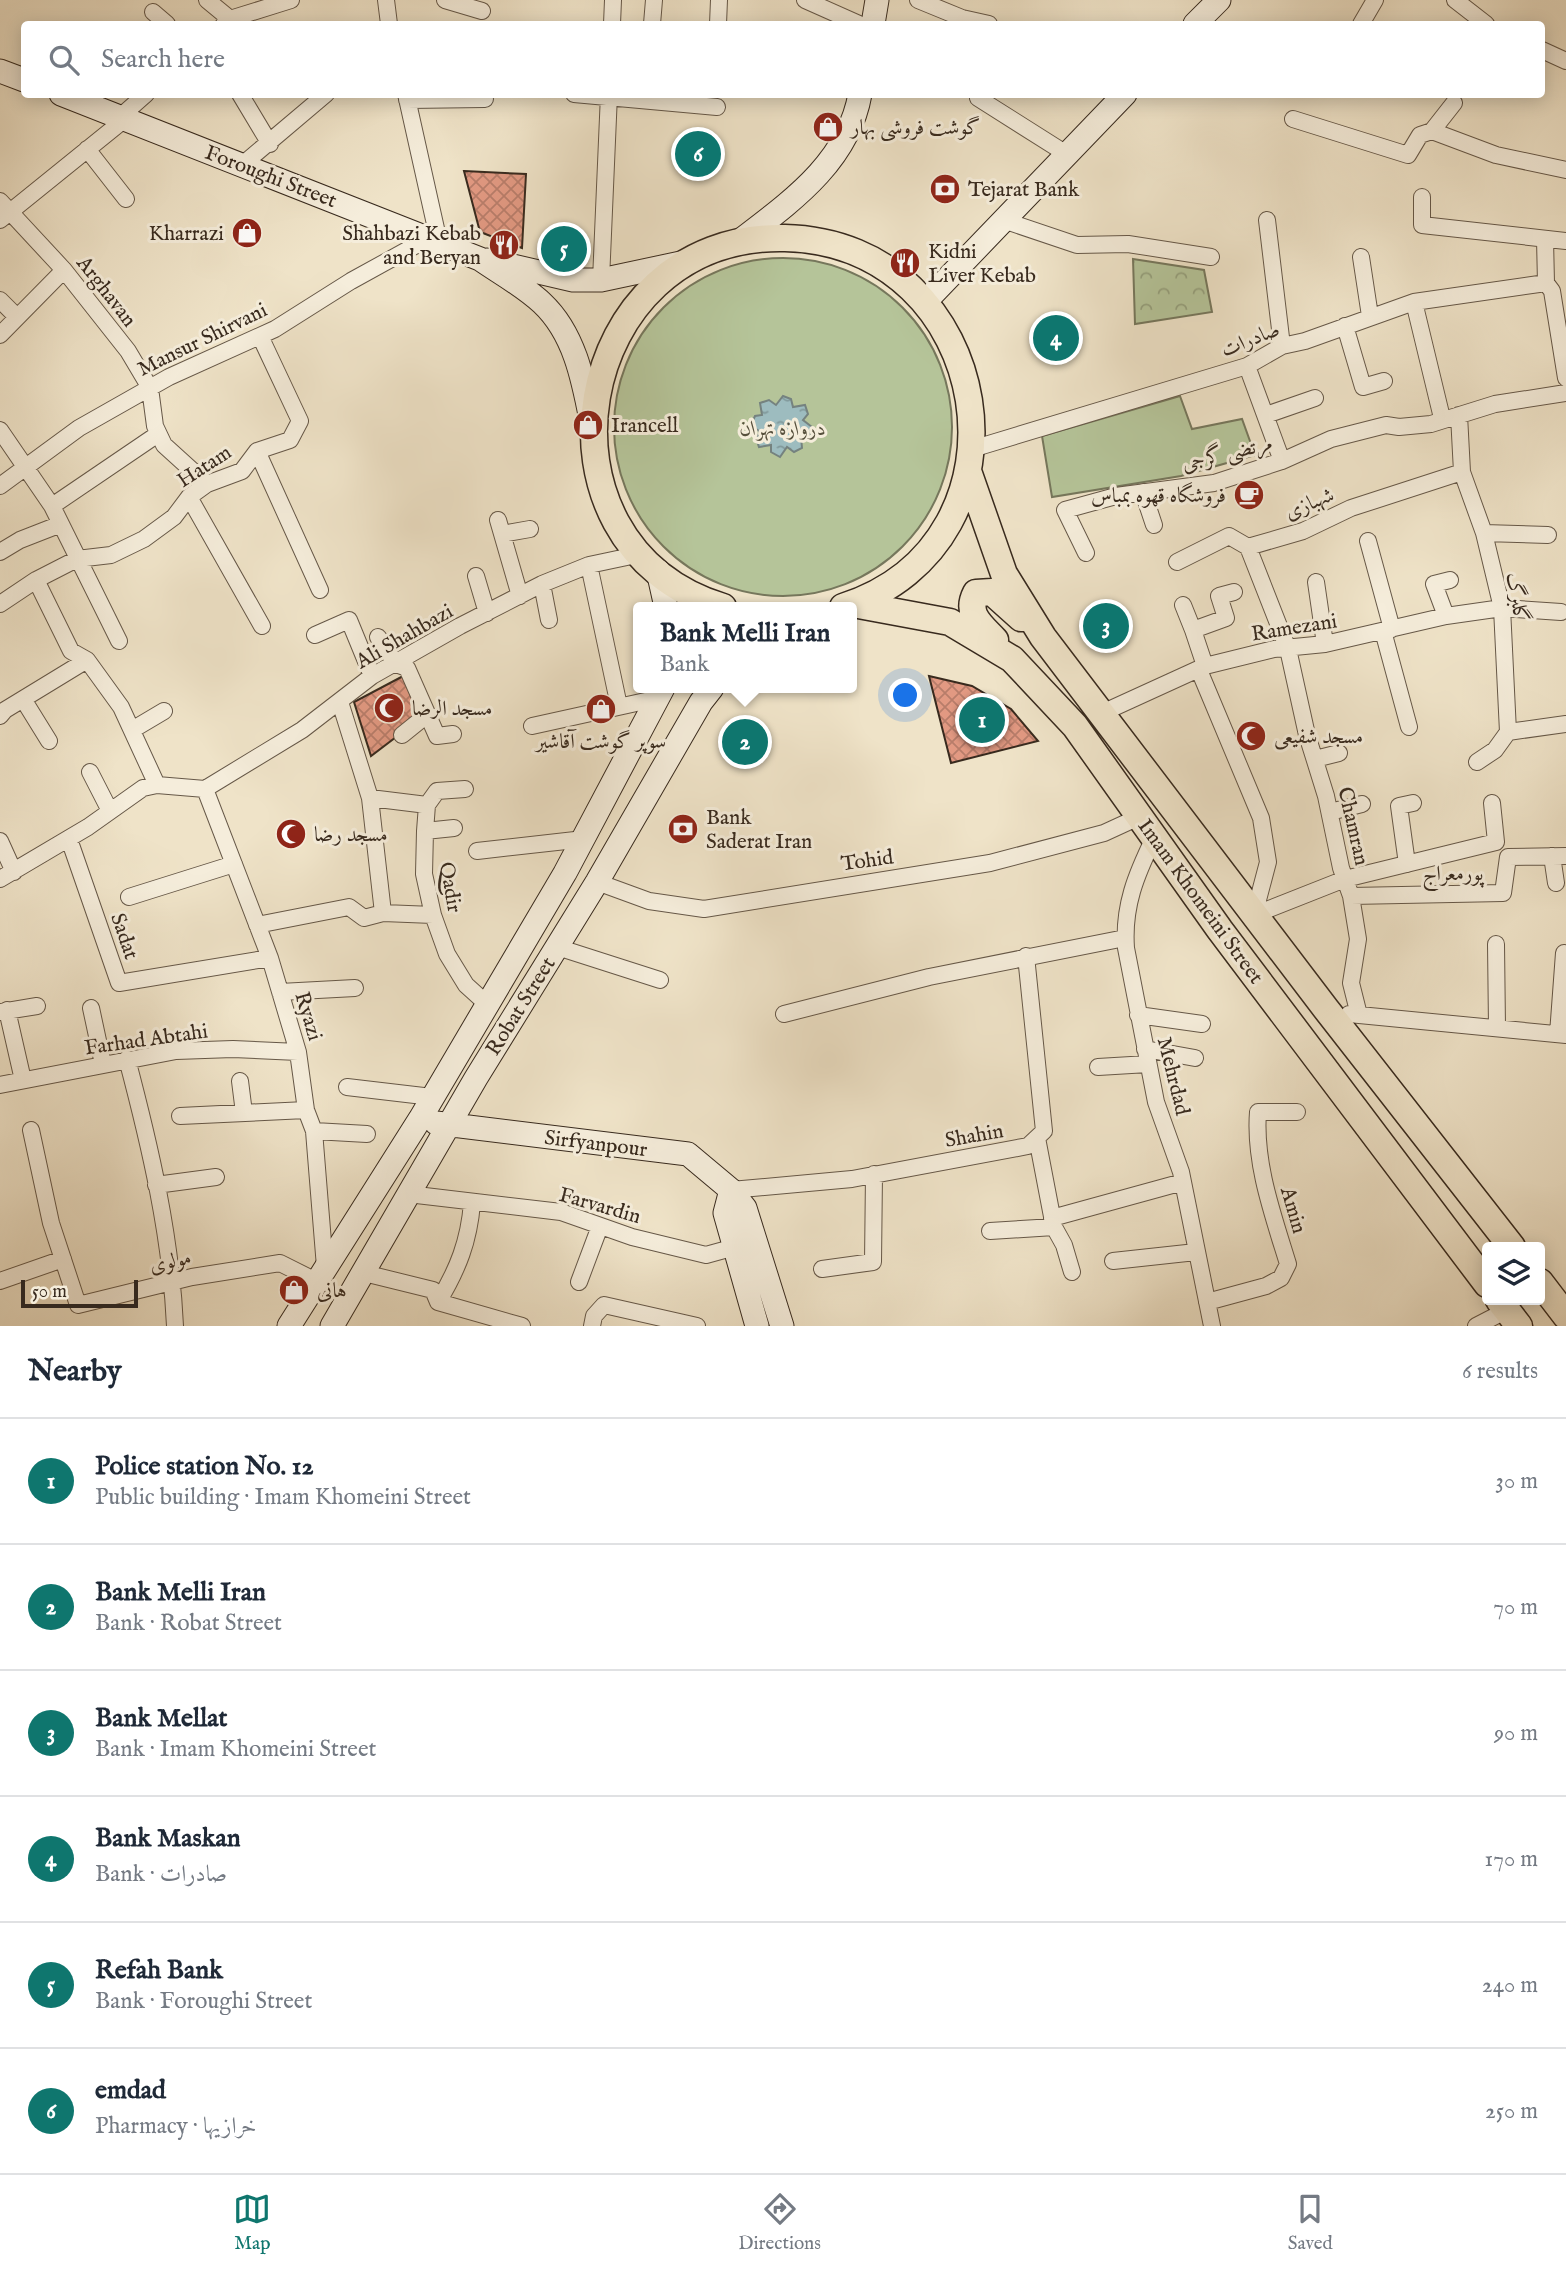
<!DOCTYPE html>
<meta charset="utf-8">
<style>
:root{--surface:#fff;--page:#f2f2f3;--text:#1f2937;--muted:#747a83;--line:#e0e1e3;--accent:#0f766e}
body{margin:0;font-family:"IM FELL English",Amiri,serif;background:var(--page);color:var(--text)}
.controls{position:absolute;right:21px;bottom:21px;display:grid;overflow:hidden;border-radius:7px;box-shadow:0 4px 18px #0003}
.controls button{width:63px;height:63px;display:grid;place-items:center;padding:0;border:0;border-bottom:2px solid var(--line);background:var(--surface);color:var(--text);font:35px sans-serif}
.scale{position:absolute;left:21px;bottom:18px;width:117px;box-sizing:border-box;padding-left:7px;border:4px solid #382a1e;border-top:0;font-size:19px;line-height:24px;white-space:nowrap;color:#382a1e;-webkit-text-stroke:5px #f5eddb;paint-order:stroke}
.you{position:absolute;left:906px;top:696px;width:24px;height:24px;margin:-18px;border:5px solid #fff;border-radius:50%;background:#1a73e8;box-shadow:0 0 0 10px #1a73e833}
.badge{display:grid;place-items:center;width:46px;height:46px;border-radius:50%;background:var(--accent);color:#fff;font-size:23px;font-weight:700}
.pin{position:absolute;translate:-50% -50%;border:4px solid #fff;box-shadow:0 2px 7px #0006}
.popup{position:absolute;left:633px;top:602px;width:224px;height:91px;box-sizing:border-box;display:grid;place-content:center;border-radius:7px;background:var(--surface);filter:drop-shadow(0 2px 5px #0005);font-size:23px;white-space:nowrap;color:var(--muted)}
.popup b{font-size:26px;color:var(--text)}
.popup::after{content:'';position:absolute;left:50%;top:100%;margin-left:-14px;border:14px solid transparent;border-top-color:var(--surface)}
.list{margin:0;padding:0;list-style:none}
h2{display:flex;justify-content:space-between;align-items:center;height:91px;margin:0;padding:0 28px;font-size:30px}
h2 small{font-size:23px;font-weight:400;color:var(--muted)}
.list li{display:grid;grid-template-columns:46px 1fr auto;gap:21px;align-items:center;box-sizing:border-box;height:126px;padding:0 28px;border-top:2px solid var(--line)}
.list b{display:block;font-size:26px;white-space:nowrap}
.list p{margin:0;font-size:23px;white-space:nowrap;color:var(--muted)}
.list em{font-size:23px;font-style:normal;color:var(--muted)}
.icon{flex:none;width:38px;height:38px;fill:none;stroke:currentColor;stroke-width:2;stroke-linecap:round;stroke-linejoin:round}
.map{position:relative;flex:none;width:1566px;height:1326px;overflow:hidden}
.search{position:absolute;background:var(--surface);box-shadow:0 4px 18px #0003;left:21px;right:21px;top:21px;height:77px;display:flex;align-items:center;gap:18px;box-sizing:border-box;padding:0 24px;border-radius:7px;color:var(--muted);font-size:26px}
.sheet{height:847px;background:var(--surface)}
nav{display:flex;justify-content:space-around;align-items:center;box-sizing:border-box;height:98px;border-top:2px solid var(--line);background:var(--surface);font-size:19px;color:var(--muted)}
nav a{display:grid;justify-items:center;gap:4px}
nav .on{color:var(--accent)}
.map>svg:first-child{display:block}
.green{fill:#b5c499;stroke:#76775c;stroke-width:2}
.forest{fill:url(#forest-crowns);stroke:#76775c;stroke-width:2}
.water{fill:url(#water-ripples);stroke:#75827f;stroke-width:2}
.building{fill:url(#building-cross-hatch);stroke:#382a1e;stroke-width:2}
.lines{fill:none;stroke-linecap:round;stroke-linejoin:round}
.street-casing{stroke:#665848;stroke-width:18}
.secondary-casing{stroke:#382a1e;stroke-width:25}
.primary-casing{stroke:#382a1e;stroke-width:29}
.street{stroke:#f5eddb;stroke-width:16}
.secondary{stroke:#f5eddb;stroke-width:23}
.primary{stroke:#efe3c8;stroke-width:26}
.labels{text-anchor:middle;stroke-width:6;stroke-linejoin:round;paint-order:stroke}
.poi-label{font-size:21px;fill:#382a1e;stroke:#f5eddb;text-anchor:start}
.street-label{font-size:21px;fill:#382a1e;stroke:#f5eddb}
.park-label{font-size:21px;font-style:italic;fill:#57503d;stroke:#f5eddb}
</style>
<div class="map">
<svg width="1566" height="1326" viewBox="0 0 1566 1326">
<defs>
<pattern id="forest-crowns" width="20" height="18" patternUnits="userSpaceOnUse" patternTransform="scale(1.75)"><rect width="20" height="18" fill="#b5c499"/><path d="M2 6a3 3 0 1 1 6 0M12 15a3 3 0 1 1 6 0" fill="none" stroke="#949f7c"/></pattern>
<pattern id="water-ripples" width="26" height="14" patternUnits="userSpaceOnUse" patternTransform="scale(1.75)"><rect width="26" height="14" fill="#9dbcbf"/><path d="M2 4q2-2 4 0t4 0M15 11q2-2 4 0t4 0" fill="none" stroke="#81999b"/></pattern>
<pattern id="building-cross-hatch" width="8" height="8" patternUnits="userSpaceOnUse" patternTransform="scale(1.75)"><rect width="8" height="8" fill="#e29982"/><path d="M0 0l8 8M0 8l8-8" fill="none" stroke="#b87d6a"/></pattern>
</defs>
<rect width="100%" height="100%" fill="#efe3c8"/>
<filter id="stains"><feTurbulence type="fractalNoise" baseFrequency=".00286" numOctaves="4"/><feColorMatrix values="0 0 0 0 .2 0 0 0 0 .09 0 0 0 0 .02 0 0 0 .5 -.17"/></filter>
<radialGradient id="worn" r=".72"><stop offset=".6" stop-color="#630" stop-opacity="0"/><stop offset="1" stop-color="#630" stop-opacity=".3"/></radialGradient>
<!-- green -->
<path class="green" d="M614 427a169 169 0 1 1 338 0a169 169 0 1 1-338 0Z
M 1180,396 L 1192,429 L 1242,419 L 1255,455 L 1181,476 L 1052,497 L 1042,436 Z"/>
<!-- forest -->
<path class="forest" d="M 1133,259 L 1204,270 L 1212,312 L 1135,324 Z"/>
<!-- water -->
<path class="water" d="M 783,396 L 791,399 L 793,407 L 805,405 L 808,414 L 803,420 L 812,427 L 809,436 L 801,437 L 802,448 L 794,452 L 787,447 L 780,457 L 771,452 L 771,445 L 759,447 L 756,438 L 760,432 L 751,425 L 755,416 L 762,415 L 760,403 L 769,400 L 776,405 Z"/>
<!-- building -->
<path class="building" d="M 464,171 L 526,174 L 522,248 L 480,232 Z
M 407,674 L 425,715 L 371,756 L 354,702 Z
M 929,676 L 972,686 L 1011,709 L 1038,741 L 951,763 Z"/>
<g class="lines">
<!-- street casing -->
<g class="street-casing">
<path id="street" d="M 207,0 L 230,19
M 386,0 L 389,24
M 445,0 L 482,11
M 805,0 L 859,24
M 918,0 L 962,18 L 989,24
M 1455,0 L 1486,24
M 153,12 L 167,24
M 224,24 L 230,19 L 291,0
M 612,24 L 613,0
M 652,24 L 654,0
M 718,24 L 719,0
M 1361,24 L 1375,0
M 1542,50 L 1566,61
M 240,94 L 270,144
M 406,94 L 439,242
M 574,94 L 717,107
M 978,98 L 1065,153
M 407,100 L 485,99
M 120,117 L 146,94
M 1293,119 L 1408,155 L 1420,135 L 1432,131 L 1454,103
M 1432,131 L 1496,155 L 1566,170
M 87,149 L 126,199
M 242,165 L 326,94
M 1422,197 L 1422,225 L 1566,241
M 0,201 L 64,270 L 128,351 L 150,388 L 155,426 L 164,445 L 207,484
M 0,220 L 125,119
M 1003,220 L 1077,245 L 1128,244 L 1211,257
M 1267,220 L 1282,346
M 1545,239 L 1546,283 L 1552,291 L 1566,378
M 1361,257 L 1370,316
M 601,280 L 609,94
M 0,300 L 17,317
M 1414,302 L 1442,418
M 1345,326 L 1363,387 L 1384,381
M 0,335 L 64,270
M 1247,366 L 1282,461
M 1266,415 L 1315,398
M 1459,415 L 1462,472 L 1484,533 L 1502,608 L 1508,732 L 1566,724
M 0,430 L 52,506 L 119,641
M 972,449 L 1247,366 L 1282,346 L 1305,341 L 1414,302 L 1546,283
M 257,451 L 320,590
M 0,486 L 79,428 L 169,377 L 275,329 L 351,281 L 429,238
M 1143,492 L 1154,525
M 189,497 L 262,626
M 52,506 L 158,434
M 498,520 L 520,596
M 1484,533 L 1548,535
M 502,534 L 530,529
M 1368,541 L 1392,629
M 1248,547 L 1288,649 L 1307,735 L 1326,796 L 1341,868 L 1351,896 L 1358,939 L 1351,983 L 1359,1015
M 0,552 L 20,540 L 61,524
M 1086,553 L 1065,510 L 1116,496 L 1214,483 L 1282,461 L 1331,439 L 1386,425 L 1399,427 L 1431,424 L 1495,404 L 1566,393
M 1177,562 L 1229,536 L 1248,547 L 1303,531 L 1351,508 L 1462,472
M 589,565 L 619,706
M 476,576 L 487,613
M 36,580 L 71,651 L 87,660 L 121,707 L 157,785
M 1316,582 L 1325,644
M 542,584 L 549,620
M 0,604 L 36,580 L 77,559 L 111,555 L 144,539 L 174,517 L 189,497 L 207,484 L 242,471 L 257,451 L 290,440 L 300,421 L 260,336
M 1183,605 L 1193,630
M 1446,616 L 1434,584 L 1450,580
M 1383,631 L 1409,727
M 315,635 L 349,620 L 372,676
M 378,637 L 396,664 L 407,668 L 437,736 L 453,734
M 1205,666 L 1193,630 L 1226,618 L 1219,596 L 1234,592
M 1199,670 L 1261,818 L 1268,862 L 1254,915
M 23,699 L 49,741
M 340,702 L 370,798 L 383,913
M 1102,713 L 1205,666 L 1274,649 L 1325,644 L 1446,616 L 1502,608 L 1561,612
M 0,716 L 5,710 L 87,660
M 532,726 L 659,698
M 132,730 L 164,711
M 402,735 L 428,714
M 1315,759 L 1339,753
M 1477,762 L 1495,750 L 1508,732
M 90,772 L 110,811
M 205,789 L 302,730 L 372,676 L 460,626 L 542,584 L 589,565 L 641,554
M 205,789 L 270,958 L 298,1052 L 306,1110 L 314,1131 L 325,1267
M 465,789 L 437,791 L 427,805 L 425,831 L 424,874 L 433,915 L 447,954 L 466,985 L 487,1004
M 370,798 L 427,805
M 1330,812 L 1362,804
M 425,831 L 454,828
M 1154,838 C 1136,875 1123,906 1126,948 L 1156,1102 L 1181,1172 L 1212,1326
M 69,839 L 119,983 L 270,958
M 0,841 L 14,872
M 477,851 L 584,839
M 1552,856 L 1556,883
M 1407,864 L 1399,806 L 1413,803
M 0,879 L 88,827 L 143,788 L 157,785 L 205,789
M 597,882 L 649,901 L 704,909 L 990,863 L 1104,833 L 1141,816
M 1351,896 L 1503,893 L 1508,857 L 1566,856
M 129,897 L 234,864
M 1254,915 L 1345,879 L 1496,842 L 1492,803
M 257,925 L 349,907 L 364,918 L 383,913 L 433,915
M 1496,944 L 1497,1027
M 557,947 L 660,980
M 280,992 L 355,988
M 91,1008 L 103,1064
M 7,1010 L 23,1080
M 0,1012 L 37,1006
M 784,1014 L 929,977 L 1125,938
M 1349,1014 L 1566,1035
M 1138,1015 L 1202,1024
M 1558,1034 L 1564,953
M 1145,1049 L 1195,1058
M 127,1059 C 150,1146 171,1236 175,1326
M 1098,1067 L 1148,1064
M 240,1081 L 244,1113
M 0,1085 L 176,1051 L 233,1049 L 298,1052
M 347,1087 L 432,1097
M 180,1116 L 306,1110
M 31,1130 L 51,1223 L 78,1305 L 192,1277 L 280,1263 L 316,1281
M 314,1131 L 367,1134
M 1037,1138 L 1054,1227 L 1064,1245 L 1072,1272
M 156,1185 L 216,1177
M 731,1190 L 852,1179 L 1028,1146 L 1044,1131 L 1026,956
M 408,1194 L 561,1212 L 632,1237 L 706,1255 L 735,1247
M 1052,1218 L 1183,1182
M 990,1231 L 1054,1227
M 1113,1261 L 1196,1252
M 822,1269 L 873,1262 L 874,1174
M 364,1273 L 433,1290 L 438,1302 L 522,1326
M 0,1281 L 63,1259
M 579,1282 L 600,1226
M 438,1302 C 458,1269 469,1241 472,1203
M 1207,1302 L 1266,1286 L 1281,1278 L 1288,1264 C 1273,1215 1254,1163 1258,1112 L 1297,1112
M 592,1326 L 594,1316 L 604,1305 L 697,1326
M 1476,1326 L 1507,1310"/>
</g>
<!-- secondary casing -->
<g class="secondary-casing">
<path id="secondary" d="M 873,24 L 877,0
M 1195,24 L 1219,0
M 0,71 L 24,80
M 61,94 L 480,259 C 500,273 524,286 542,303 C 574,333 583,378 591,420
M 737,243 C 789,203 848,163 860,94
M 487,260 L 573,280 L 601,280 L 690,261
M 925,302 L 1125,94
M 658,571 L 666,607
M 436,1123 L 688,1154 L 731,1190 L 745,1208 L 782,1326
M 731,1190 L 725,1213 L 757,1326
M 289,1326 L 420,1119 L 565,873 L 663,688
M 332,1326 L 476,1078 L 597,882 L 701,702 L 712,688"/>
</g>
<!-- primary casing -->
<g class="primary-casing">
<path id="primary" d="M 968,471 L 1004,574 L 1043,637 L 1326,1009 L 1512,1247
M 853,604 L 950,622 L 1012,659 L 1075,726 L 1220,930 L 1487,1284
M 723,607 C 518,544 571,233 785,238 C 996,243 1045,542 843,607
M 995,640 C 981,625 965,614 976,593 L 992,592 L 1021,618
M 1540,1282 L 1566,1316
M 1499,1300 L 1519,1326"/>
</g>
<!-- street -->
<use href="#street" class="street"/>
<!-- secondary -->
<use href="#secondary" class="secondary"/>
<!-- primary -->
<use href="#primary" class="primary"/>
</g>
<!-- icons -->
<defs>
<g id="shop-disc" transform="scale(1.575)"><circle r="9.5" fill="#8f2418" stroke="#f5eddb"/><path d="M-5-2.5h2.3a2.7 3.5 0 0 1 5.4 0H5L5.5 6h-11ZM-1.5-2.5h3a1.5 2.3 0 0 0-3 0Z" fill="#fff"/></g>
<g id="bank-disc" transform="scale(1.575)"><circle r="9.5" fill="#8f2418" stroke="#f5eddb"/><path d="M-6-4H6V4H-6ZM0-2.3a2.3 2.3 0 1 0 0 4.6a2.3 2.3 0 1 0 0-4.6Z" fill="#fff"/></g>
<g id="restaurant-disc" transform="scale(1.575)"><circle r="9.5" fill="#8f2418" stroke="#f5eddb"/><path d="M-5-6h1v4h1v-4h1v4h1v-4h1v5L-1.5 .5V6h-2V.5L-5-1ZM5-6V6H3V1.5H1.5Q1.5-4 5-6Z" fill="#fff"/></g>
<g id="cafe-disc" transform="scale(1.575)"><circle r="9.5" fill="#8f2418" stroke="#f5eddb"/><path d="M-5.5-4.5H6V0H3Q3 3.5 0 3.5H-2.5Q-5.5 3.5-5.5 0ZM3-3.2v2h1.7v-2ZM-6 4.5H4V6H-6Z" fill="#fff"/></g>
<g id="mosque-disc" transform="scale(1.575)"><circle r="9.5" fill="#8f2418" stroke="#f5eddb"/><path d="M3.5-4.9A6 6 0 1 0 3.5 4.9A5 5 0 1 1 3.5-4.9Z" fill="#fff"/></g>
</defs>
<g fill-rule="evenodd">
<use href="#shop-disc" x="828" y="127"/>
<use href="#bank-disc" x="945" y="189"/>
<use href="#shop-disc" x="247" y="233"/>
<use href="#restaurant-disc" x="504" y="245"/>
<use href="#restaurant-disc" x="905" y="263"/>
<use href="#shop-disc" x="588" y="425"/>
<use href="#cafe-disc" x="1249" y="495"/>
<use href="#mosque-disc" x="389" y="708"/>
<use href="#shop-disc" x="601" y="709"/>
<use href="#mosque-disc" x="1251" y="736"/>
<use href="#bank-disc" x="683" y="829"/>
<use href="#mosque-disc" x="291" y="834"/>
<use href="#shop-disc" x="294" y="1290"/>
</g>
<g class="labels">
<!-- poi labels -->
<g class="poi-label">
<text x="851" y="134">گوشت فروشی بهار</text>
<text x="968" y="196">Tejarat Bank</text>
<text x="224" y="240" text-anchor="end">Kharrazi</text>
<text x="481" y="240" text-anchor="end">Shahbazi Kebab<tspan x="481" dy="24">and Beryan</tspan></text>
<text x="928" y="258">Kidni<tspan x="928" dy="24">Liver Kebab</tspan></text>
<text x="611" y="432">Irancell</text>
<text x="1226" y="502" text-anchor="end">فروشگاه قهوه بمباس</text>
<text x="412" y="715">مسجد الرضا</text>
<text x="1274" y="743">مسجد شفیعی</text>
<text x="601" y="748" text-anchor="middle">سوپر گوشت آقاشیر</text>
<text x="706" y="824">Bank<tspan x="706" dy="24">Saderat Iran</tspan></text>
<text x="314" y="841">مسجد رضا</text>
<text x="317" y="1297">هانی</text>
</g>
<!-- street labels -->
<g class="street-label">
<text transform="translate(271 176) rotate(21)" y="7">Foroughi Street</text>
<text transform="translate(107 291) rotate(52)" y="7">Arghavan</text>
<text transform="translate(202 339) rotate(-26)" y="7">Mansur Shirvani</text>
<text transform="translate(1250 339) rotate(-22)" y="7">صادرات</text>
<text transform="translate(1227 453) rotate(-14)" y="7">مرتضی گرجی</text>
<text transform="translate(204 466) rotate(-33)" y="7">Hatam</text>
<text transform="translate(1309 503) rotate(-23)" y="7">شهبازی</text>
<text transform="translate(1518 597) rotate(81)" y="7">گلبرگ</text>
<text transform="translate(1294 627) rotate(-9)" y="7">Ramezani</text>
<text transform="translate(404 636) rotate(-30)" y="7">Ali Shahbazi</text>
<text transform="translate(1354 826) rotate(77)" y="7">Chamran</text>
<text transform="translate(867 860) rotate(-8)" y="7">Tohid</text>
<text x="1453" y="880">پورمعراج</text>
<text transform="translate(451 887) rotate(80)" y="7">Qadir</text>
<text transform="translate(1201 901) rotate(54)" y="7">Imam Khomeini Street</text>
<text transform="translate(125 936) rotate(71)" y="7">Sadat</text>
<text transform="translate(520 1006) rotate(-58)" y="7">Robat Street</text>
<text transform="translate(309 1016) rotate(73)" y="7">Ryazi</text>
<text transform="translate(146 1039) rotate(-8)" y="7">Farhad Abtahi</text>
<text transform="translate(1174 1076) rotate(76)" y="7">Mehrdad</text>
<text transform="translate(974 1135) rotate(-10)" y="7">Shahin</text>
<text transform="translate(596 1143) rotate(7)" y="7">Sirfyanpour</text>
<text transform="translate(600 1205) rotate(16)" y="7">Farvardin</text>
<text transform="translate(1294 1210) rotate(74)" y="7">Amin</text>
<text transform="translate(170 1261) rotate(-13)" y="7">مولوی</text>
</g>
<!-- park labels -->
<g class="park-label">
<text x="783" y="435">دروازه تهران</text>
</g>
</g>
<rect width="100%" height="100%" filter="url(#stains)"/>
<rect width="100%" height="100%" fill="url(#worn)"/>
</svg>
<div class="controls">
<button><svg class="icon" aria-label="layers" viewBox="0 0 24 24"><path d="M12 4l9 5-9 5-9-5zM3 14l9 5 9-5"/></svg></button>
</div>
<div class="scale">50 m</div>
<div class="you"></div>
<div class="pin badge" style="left:982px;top:720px">1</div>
<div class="pin badge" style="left:745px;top:742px">2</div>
<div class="popup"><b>Bank Melli Iran</b>Bank</div>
<div class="pin badge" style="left:1106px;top:626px">3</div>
<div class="pin badge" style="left:1056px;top:338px">4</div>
<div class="pin badge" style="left:564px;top:249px">5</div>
<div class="pin badge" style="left:698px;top:154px">6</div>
<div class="search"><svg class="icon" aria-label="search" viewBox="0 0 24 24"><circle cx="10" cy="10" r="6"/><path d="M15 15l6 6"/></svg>Search here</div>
</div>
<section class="sheet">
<h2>Nearby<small>6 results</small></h2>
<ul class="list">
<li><span class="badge">1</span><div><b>Police station No. 12</b><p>Public building · Imam Khomeini Street</p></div><em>30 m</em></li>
<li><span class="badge">2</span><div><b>Bank Melli Iran</b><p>Bank · Robat Street</p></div><em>70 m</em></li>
<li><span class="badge">3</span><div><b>Bank Mellat</b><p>Bank · Imam Khomeini Street</p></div><em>90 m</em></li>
<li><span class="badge">4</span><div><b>Bank Maskan</b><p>Bank · صادرات</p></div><em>170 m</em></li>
<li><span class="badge">5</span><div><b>Refah Bank</b><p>Bank · Foroughi Street</p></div><em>240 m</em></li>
<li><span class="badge">6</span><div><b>emdad</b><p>Pharmacy · خرازیها</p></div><em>250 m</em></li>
</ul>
</section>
<nav>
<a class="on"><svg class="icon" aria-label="map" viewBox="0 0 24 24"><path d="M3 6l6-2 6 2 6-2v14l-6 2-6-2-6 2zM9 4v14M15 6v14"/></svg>Map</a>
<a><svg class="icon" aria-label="directions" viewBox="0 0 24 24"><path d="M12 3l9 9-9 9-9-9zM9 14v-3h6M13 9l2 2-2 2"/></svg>Directions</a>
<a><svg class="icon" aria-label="saved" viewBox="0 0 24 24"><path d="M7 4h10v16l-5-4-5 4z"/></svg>Saved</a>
</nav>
